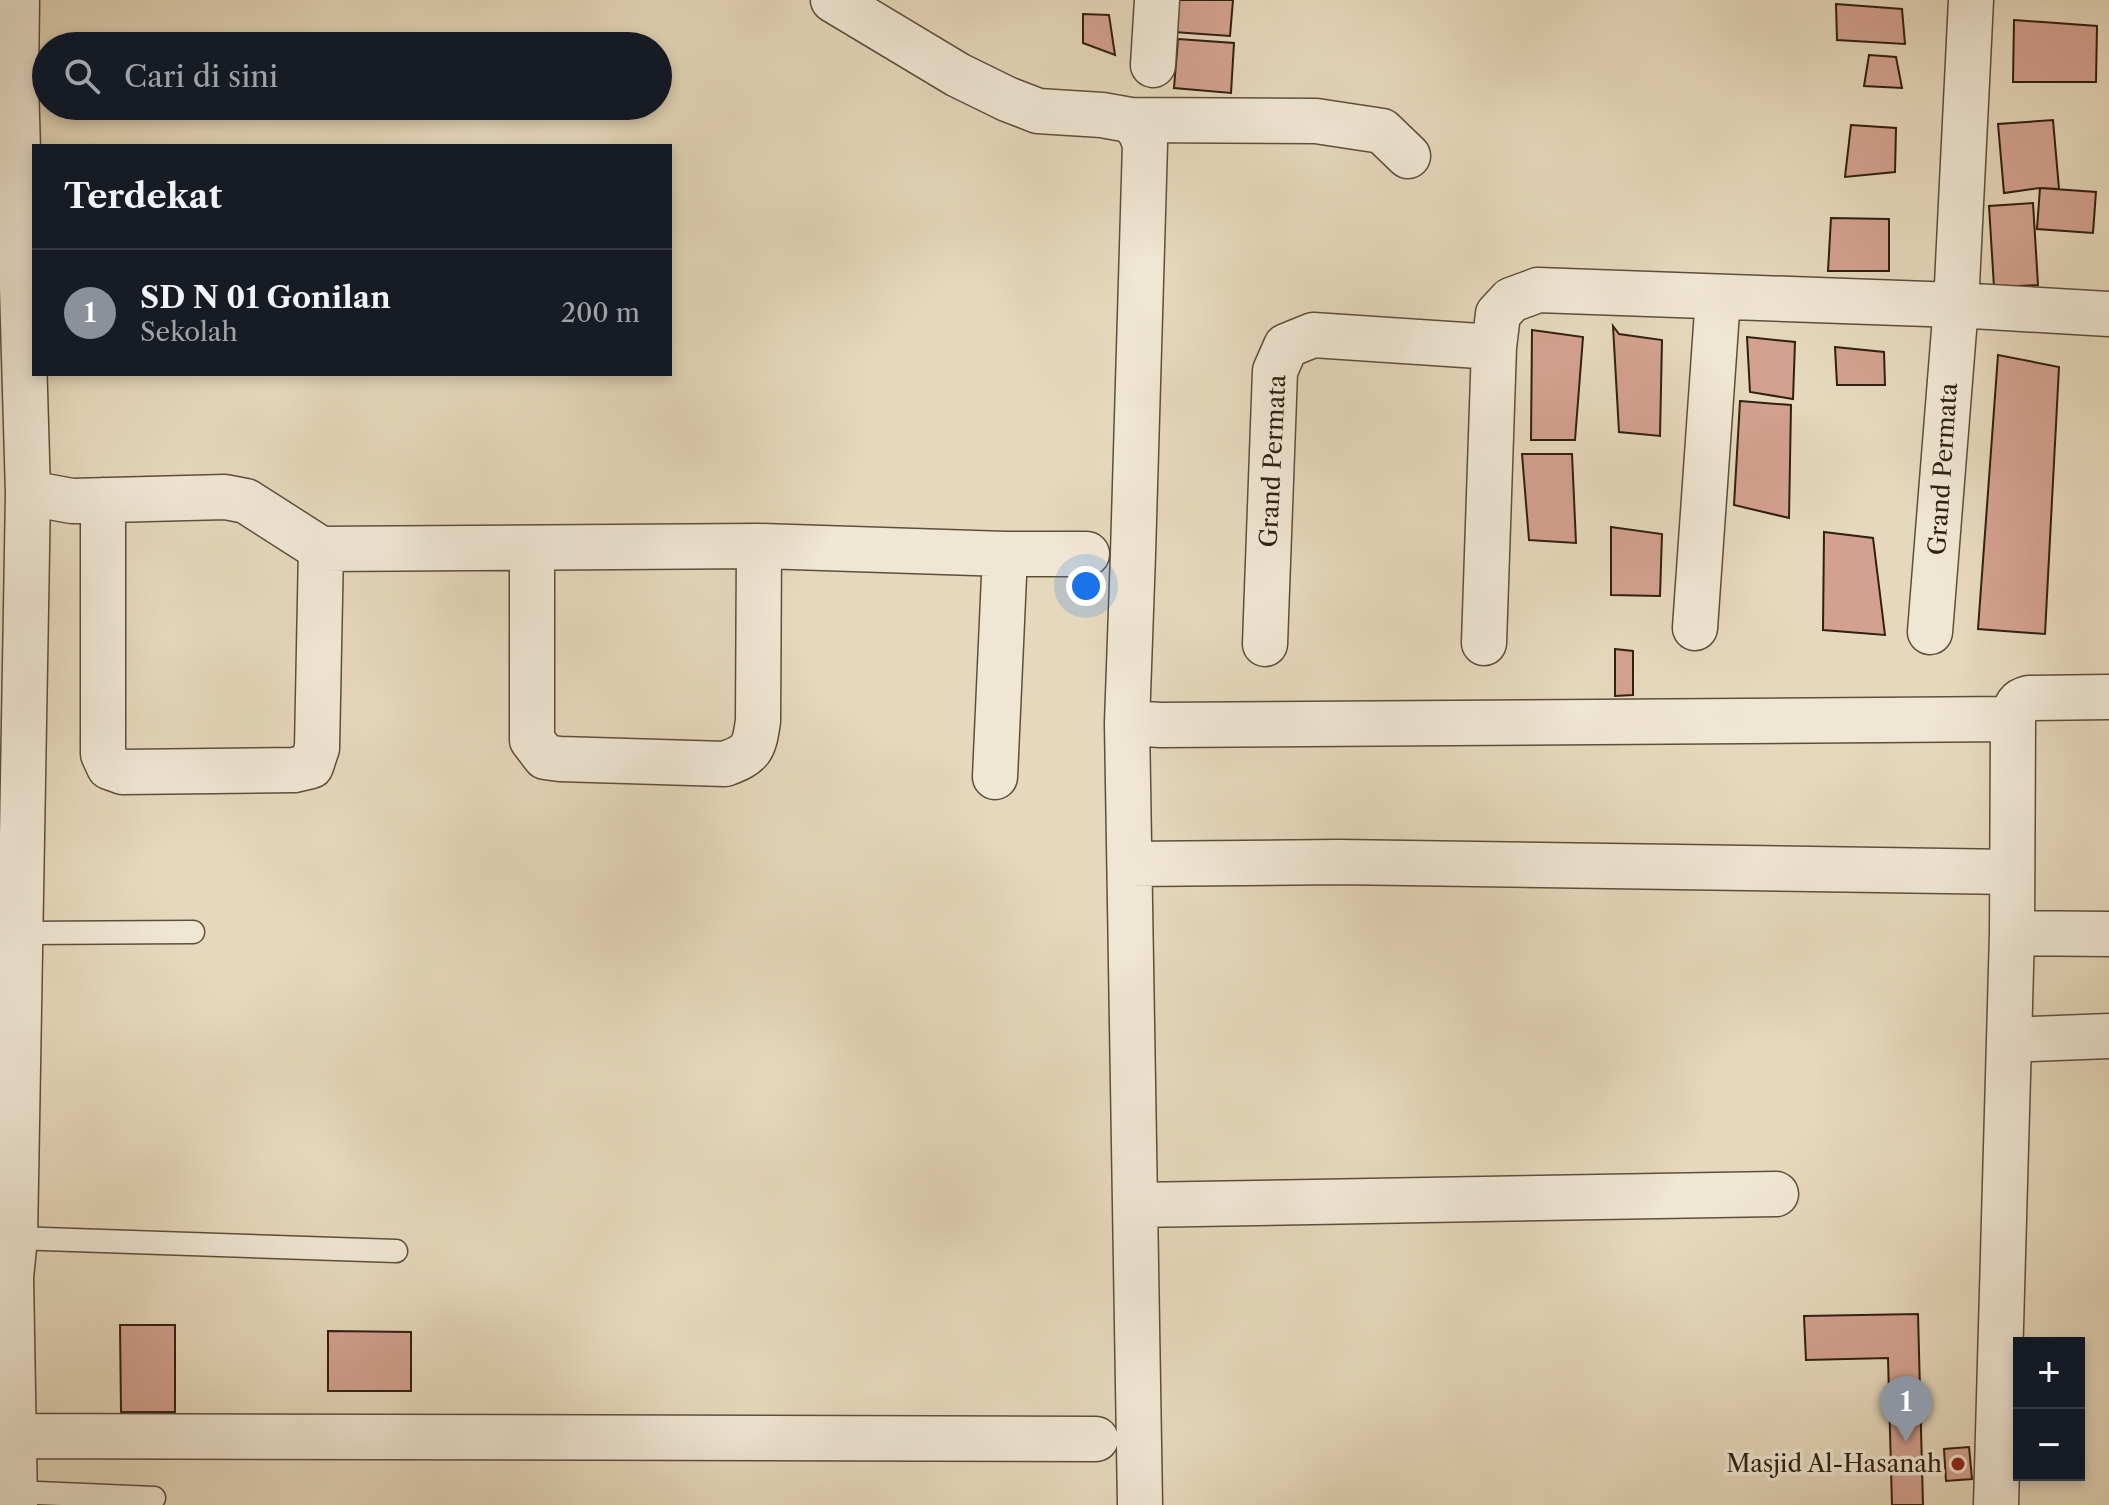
<!DOCTYPE html>
<html lang="id">
<meta charset="utf-8">
<style>
:root{--surface:#171b24;--page:#20242c;--text:#f1f3f6;--muted:#9ea1a6;--line:#363941;--accent:#8c9099}
body{margin:0;font-family:"Libre Caslon Text",serif;background:var(--page);color:var(--text)}
.controls{position:absolute;right:24px;bottom:24px;display:grid;overflow:hidden;border-radius:0px;box-shadow:0 4px 12px #0003}
.controls button{width:72px;height:72px;display:grid;place-items:center;padding:0;border:0;border-bottom:2px solid var(--line);background:var(--surface);color:var(--text);font:40px sans-serif}
.you{position:absolute;left:1086px;top:586px;width:28px;height:28px;margin:-20px;border:6px solid #fff;border-radius:50%;background:#1a73e8;box-shadow:0 0 0 12px #1a73e833}
.badge{display:grid;place-items:center;width:52px;height:52px;border-radius:50%;background:var(--accent);color:#fff;font-size:26px;font-weight:700}
.pin{position:absolute;translate:-50% -66px;filter:drop-shadow(0 2px 4px #0008)}
.pin::after{content:'';position:absolute;top:42px;width:28px;height:24px;background:inherit;clip-path:polygon(0 0,100% 0,50% 100%)}
.list{margin:0;padding:0;list-style:none}
h2{display:flex;justify-content:space-between;align-items:center;height:104px;margin:0;padding:0 32px;font-size:34px}
h2 small{font-size:26px;font-weight:400;color:var(--muted)}
.list li{display:grid;grid-template-columns:52px 1fr auto;gap:24px;align-items:center;box-sizing:border-box;height:128px;padding:0 32px;border-top:2px solid var(--line)}
.list b{display:block;font-size:30px;white-space:nowrap}
.list p{margin:0;font-size:26px;white-space:nowrap;color:var(--muted)}
.list em{font-size:26px;font-style:normal;color:var(--muted)}
.icon{flex:none;width:44px;height:44px;fill:none;stroke:currentColor;stroke-width:2;stroke-linecap:round;stroke-linejoin:round}
.map{position:relative;flex:none;width:2109px;height:1505px;overflow:hidden}
.search{position:absolute;background:var(--surface);box-shadow:0 4px 12px #0003;left:32px;top:32px;width:640px;height:88px;display:flex;align-items:center;gap:20px;box-sizing:border-box;padding:0 28px;border-radius:44px;color:var(--muted);font-size:30px}
.panel{position:absolute;background:var(--surface);box-shadow:0 4px 12px #0003;left:32px;top:144px;width:640px;height:232px;border-radius:0px}
.map>svg:first-child{display:block}
.building{fill:#d4a190;stroke:#302110;stroke-width:2}
.lines{fill:none;stroke-linecap:round;stroke-linejoin:round}
.lane-casing{stroke:#5e4f3b;stroke-width:25}
.street-casing{stroke:#5e4f3b;stroke-width:47}
.lane{stroke:#efe6d3;stroke-width:22}
.street{stroke:#efe6d3;stroke-width:44}
.poi-dot{fill:#8f2418;stroke:#efe6d3;stroke-width:3}
.labels{text-anchor:middle;stroke-width:7;stroke-linejoin:round;paint-order:stroke}
.street-label{font-size:24px;fill:#302110;stroke:#efe6d3}
.poi-label{font-size:24px;fill:#302110;stroke:#efe6d3;text-anchor:end}
</style>
<div class="map">
<svg width="2109" height="1505" viewBox="0 0 2109 1505">
<rect width="100%" height="100%" fill="#e6d8bc"/>
<filter id="stains"><feTurbulence type="fractalNoise" baseFrequency=".0025" numOctaves="4"/><feColorMatrix values="0 0 0 0 .2 0 0 0 0 .09 0 0 0 0 .02 0 0 0 .5 -.17"/></filter>
<radialGradient id="worn" r=".72"><stop offset=".6" stop-color="#630" stop-opacity="0"/><stop offset="1" stop-color="#630" stop-opacity=".3"/></radialGradient>
<!-- building -->
<path class="building" d="M 1176,0 L 1233,0 L 1230,36 L 1174,32 Z
M 1836,4 L 1902,9 L 1905,44 L 1837,40 Z
M 1083,14 L 1109,15 L 1115,55 L 1083,43 Z
M 2014,20 L 2097,26 L 2096,82 L 2013,82 Z
M 1178,39 L 1234,43 L 1231,93 L 1174,88 Z
M 1869,55 L 1896,57 L 1902,88 L 1864,86 Z
M 2053,120 L 2059,189 L 2040,188 L 2004,193 L 1998,124 Z
M 1851,125 L 1896,128 L 1895,172 L 1845,177 Z
M 2040,188 L 2096,192 L 2093,233 L 2037,229 Z
M 2033,203 L 2038,285 L 1994,287 L 1989,206 Z
M 1831,218 L 1889,219 L 1889,271 L 1828,271 Z
M 1613,326 L 1619,334 L 1662,340 L 1660,436 L 1619,432 Z
M 1532,330 L 1583,337 L 1575,440 L 1531,440 Z
M 1747,337 L 1795,342 L 1793,399 L 1750,392 Z
M 1835,347 L 1884,352 L 1885,385 L 1837,385 Z
M 1998,355 L 2059,367 L 2045,634 L 1978,629 Z
M 1740,401 L 1791,405 L 1789,518 L 1734,505 Z
M 1522,454 L 1572,454 L 1576,543 L 1529,540 Z
M 1611,527 L 1662,534 L 1660,596 L 1611,595 Z
M 1824,532 L 1873,538 L 1885,635 L 1823,630 Z
M 1615,649 L 1633,651 L 1633,695 L 1615,696 Z
M 1918,1314 L 1923,1505 L 1892,1505 L 1888,1358 L 1806,1360 L 1804,1316 Z
M 120,1325 L 175,1325 L 175,1412 L 121,1412 Z
M 328,1331 L 411,1332 L 411,1391 L 328,1391 Z
M 1969,1447 L 1972,1479 L 1946,1481 L 1944,1449 Z"/>
<g class="lines">
<!-- lane casing -->
<g class="lane-casing">
<path id="lane" d="M 21,933 L 193,932
M 15,1238 L 396,1251
M 15,1492 L 154,1498"/>
</g>
<!-- street casing -->
<g class="street-casing">
<path id="street" d="M 833,0 L 958,75 L 1007,99 L 1038,111 L 1102,115 L 1130,120 L 1140,131 L 1145,144 L 1133,554 L 1127,723 L 1140,1505
M 1153,65 L 1157,0
M 1130,120 L 1316,121 L 1382,131 L 1408,156
M 28,493 L 72,501 L 225,497 L 246,501 L 321,549 L 759,546 L 1005,554 L 1087,554
M 103,500 L 103,754 L 109,767 L 123,772 L 294,770 L 311,766 L 317,748 L 321,549
M 532,549 L 532,740 L 545,757 L 560,759 L 725,764 C 752,754 754,749 758,721 L 759,546
M 1695,628 L 1718,297
M 1930,632 L 1956,305 L 1971,0
M 1484,643 L 1494,347
M 1265,644 L 1275,371 L 1286,346 L 1313,335 L 1494,347 L 1498,314 L 1511,300 L 1538,290 L 1956,305 L 2109,314
M 2013,719 C 2016,707 2016,701 2029,698 L 2109,697
M 1127,723 L 1161,725 L 2013,719 L 2012,933 L 1996,1505
M 995,777 L 1005,554
M 1130,864 L 1338,862 L 2012,872
M 2012,933 L 2109,934
M 2009,1040 L 2109,1036
M 1135,1205 L 1776,1194
M 15,1436 L 1096,1439
M 15,1505 L 11,1277 L 15,1238 L 28,493 L 16,82 L 17,0"/>
</g>
<!-- lane -->
<use href="#lane" class="lane"/>
<!-- street -->
<use href="#street" class="street"/>
</g>
<!-- markers -->
<circle class="poi-dot" cx="1958" cy="1464" r="8"/>
<g class="labels">
<!-- street labels -->
<g class="street-label">
<text transform="translate(1273 461) rotate(-87)" y="8">Grand Permata</text>
<text transform="translate(1943 469) rotate(-86)" y="8">Grand Permata</text>
</g>
<!-- poi labels -->
<g class="poi-label">
<text x="1942" y="1472">Masjid Al-Hasanah</text>
</g>
</g>
<rect width="100%" height="100%" filter="url(#stains)"/>
<rect width="100%" height="100%" fill="url(#worn)"/>
</svg>
<div class="controls">
<button>+</button>
<button>−</button>
</div>
<div class="you"></div>
<div class="pin badge" style="left:1906px;top:1442px">1</div>
<div class="search"><svg class="icon" aria-label="search" viewBox="0 0 24 24"><circle cx="10" cy="10" r="6"/><path d="M15 15l6 6"/></svg>Cari di sini</div>
<section class="panel">
<h2>Terdekat<small></small></h2>
<ul class="list">
<li><span class="badge">1</span><div><b>SD N 01 Gonilan</b><p>Sekolah</p></div><em>200 m</em></li>
</ul>
</section>
</div>
